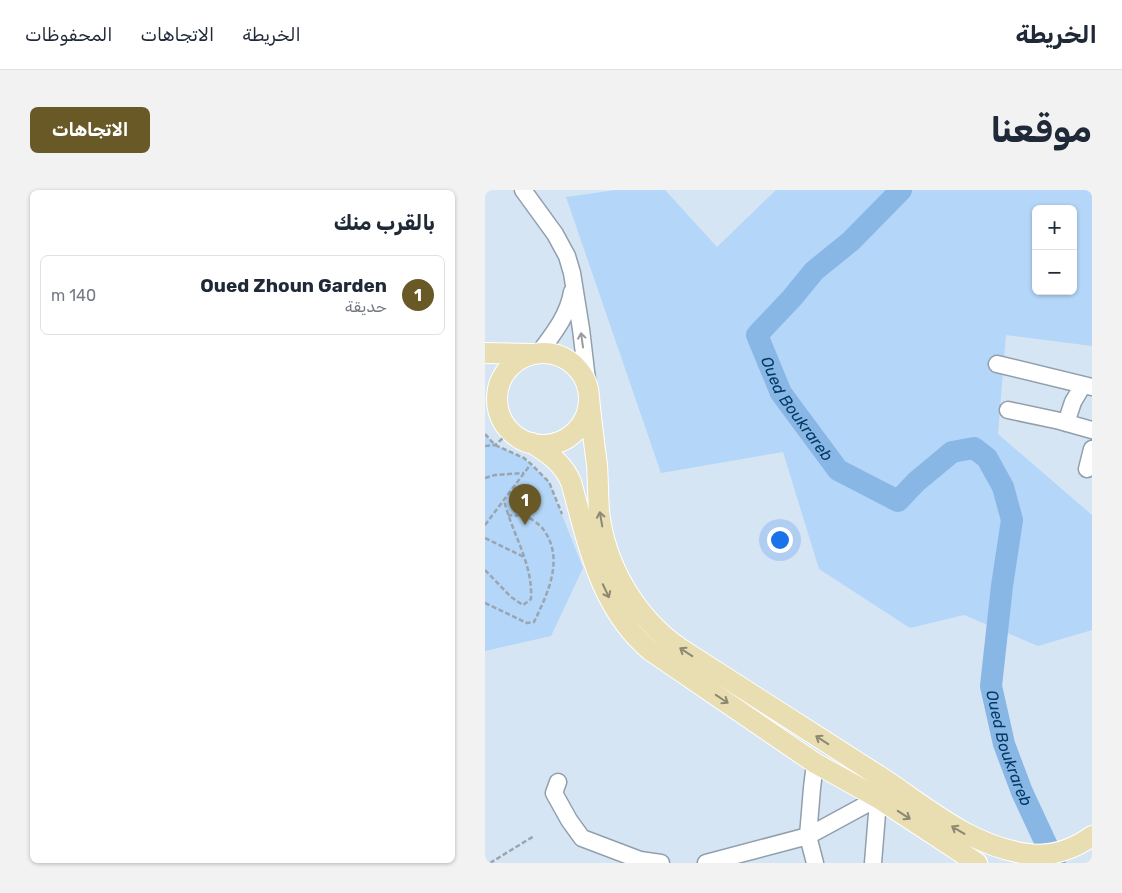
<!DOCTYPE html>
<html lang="ar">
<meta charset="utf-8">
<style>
:root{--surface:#fff;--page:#f2f2f3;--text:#1f2937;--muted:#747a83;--line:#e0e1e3;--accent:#685926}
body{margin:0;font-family:Rubik,Vazirmatn,sans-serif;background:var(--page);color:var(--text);direction:rtl}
.controls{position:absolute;right:15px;top:15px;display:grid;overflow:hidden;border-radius:8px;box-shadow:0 1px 4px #0004}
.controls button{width:45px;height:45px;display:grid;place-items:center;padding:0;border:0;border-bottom:1px solid var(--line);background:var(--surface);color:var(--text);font:25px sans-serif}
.you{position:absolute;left:294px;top:349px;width:18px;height:18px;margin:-12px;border:4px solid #fff;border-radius:50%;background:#1a73e8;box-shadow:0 0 0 8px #1a73e833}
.badge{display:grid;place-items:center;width:32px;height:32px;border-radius:50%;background:var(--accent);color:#fff;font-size:16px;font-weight:700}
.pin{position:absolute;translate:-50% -41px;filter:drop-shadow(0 1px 2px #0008)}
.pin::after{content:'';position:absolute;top:26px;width:18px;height:15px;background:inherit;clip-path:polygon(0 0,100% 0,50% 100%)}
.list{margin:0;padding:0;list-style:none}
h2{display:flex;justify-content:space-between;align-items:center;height:65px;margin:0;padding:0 20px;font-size:21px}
h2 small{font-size:16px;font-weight:400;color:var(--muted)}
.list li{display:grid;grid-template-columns:32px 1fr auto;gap:15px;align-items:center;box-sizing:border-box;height:80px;margin:0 10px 10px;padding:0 10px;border:1px solid var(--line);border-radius:8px}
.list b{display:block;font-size:19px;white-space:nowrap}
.list p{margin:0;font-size:16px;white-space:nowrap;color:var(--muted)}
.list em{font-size:16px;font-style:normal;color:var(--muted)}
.map{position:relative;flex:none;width:607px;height:673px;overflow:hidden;direction:ltr;border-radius:8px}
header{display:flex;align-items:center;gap:30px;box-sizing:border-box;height:70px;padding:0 25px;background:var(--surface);border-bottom:1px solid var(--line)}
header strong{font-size:24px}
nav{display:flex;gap:28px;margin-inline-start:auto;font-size:18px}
.intro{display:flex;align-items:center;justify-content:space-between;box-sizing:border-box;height:120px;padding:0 30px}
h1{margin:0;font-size:35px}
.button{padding:12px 22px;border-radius:8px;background:var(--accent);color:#fff;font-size:18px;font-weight:700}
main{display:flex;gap:30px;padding:0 30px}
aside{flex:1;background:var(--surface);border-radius:8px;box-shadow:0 1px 4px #0004}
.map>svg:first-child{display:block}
.green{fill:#b4d6f8;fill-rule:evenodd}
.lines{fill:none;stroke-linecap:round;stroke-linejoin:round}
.river{stroke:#89b7e5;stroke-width:22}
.minor-casing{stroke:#919fad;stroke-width:19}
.major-casing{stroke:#fff;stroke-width:22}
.path{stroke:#99a5b1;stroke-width:2.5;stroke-dasharray:5 2.5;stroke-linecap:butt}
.minor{stroke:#fff;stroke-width:16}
.major{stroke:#e9ddb2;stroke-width:20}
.oneway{stroke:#999b9e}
.oneway2{stroke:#8d8873}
.labels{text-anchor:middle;stroke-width:5;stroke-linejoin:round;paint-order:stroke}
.water-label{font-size:16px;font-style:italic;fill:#033964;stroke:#d6e5f4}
</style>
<header>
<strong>الخريطة</strong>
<nav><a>الخريطة</a><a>الاتجاهات</a><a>المحفوظات</a></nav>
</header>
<div class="intro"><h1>موقعنا</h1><a class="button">الاتجاهات</a></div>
<main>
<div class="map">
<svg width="607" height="673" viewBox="0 0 607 673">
<rect width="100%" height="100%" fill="#d6e5f4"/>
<!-- green -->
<path class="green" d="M 131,0 L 180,0 L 232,57 L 291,0 L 607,0 L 607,156 L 521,145 L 513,244 L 607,325 L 607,440 L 553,456 L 479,425 L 425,438 L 334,379 L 298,262 L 176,283 L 81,7 ZM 551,19 L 588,19 L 588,101 L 551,101 Z
M 0,244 L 10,255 L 39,268 L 64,292 L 98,378 L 66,446 L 0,461 Z"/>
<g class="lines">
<!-- river -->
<path class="river" id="s1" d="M 416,0 L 366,51 L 329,81 L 307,108 L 272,145 L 296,203 L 353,280 L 413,311 L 431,292 L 467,262 L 489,258 L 502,268 L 518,297 L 527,330 L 517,396 L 506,496 L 519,554 L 537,602 L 570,673"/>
<!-- minor casing -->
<g class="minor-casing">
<path id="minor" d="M 38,0 L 70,44 L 82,66 L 87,83 L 96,139 L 103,198
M 54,163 C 68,144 83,126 87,102
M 512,174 L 607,197
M 523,220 L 575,231 L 607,240
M 581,233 L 588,212 L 598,195
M 602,279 L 607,259
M 73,592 L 69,603 L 84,630 L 97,648 L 155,670 L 176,673
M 221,673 L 323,646 L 393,608
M 330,673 L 323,646 L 327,598 L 330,573
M 388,673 L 394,599"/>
</g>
<!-- major casing -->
<g class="major-casing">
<path id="major" d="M 0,163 L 46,164
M12 209a46 46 0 1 1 92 0a46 46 0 1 1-92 0Z
M 104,207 C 106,230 109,252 112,275 C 113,291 113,306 114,321 C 120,376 151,428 196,459 C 262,502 328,544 394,586 C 442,617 484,656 543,664 C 566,667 589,659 607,646
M 47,253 C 64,264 78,273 86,292 C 103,353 115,419 166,461 L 330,573 L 393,608 L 492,673"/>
</g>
<!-- path -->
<path class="path" d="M 0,244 L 10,255 L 39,268 L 46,274 L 64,292 L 77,324
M 0,256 L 10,255 L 26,241
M 0,288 L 10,285 L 39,283
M 0,335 L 46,274
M 0,348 L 39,367
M 0,380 L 26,407 L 38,415 L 46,409 C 48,373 27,344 19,310
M 0,413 L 42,433 L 49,432 C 63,403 80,368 58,339 C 54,334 45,327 38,326 C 33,325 28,326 23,325
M 5,673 L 49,646"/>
<!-- minor -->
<use href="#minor" class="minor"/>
<!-- major -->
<use href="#major" class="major"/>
</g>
<!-- one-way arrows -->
<defs><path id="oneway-shaft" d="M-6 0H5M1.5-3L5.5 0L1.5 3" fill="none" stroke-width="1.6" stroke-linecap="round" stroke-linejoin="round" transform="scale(1.25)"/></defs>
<use class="oneway" href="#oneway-shaft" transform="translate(97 150) rotate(-98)"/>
<g class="oneway2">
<use href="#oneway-shaft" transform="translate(116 329) rotate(-100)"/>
<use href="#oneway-shaft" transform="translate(121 401) rotate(65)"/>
<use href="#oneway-shaft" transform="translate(201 462) rotate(-147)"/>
<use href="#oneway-shaft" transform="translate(237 509) rotate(34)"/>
<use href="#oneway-shaft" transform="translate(337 550) rotate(-147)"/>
<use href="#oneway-shaft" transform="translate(419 625) rotate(33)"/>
<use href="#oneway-shaft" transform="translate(473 640) rotate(-149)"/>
</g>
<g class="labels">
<!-- water labels -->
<g class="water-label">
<text dy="6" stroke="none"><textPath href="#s1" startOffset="289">Oued Boukrareb</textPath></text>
<text dy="6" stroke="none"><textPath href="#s1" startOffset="842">Oued Boukrareb</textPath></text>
</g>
</g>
</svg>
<div class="controls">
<button>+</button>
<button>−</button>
</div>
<div class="you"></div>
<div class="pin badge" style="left:40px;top:335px">1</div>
</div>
<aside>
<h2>بالقرب منك<small></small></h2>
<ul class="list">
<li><span class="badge">1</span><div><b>Oued Zhoun Garden</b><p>حديقة</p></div><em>140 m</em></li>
</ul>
</aside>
</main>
